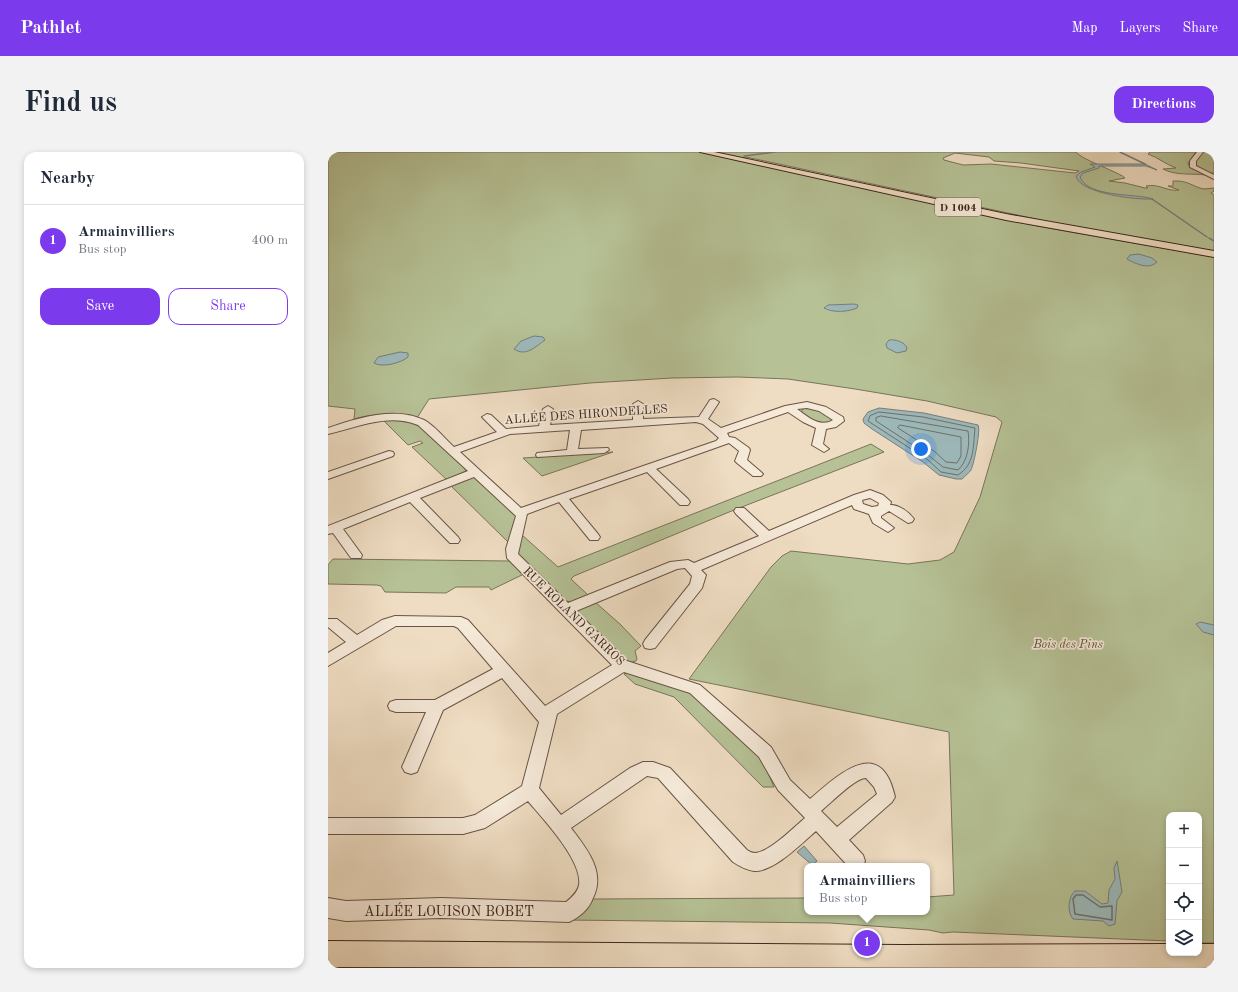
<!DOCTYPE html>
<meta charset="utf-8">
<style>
:root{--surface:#fff;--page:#f2f2f3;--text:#1f2937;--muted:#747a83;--line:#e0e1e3;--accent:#7c3aed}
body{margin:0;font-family:"Old Standard TT",serif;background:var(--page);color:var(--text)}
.controls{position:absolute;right:12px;bottom:12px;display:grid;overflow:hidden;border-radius:8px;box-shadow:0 2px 6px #0003}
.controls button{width:36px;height:36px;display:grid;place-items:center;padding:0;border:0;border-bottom:1px solid var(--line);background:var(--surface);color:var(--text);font:20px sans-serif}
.you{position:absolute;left:593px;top:297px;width:14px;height:14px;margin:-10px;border:3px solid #fff;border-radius:50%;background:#1a73e8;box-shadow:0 0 0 6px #1a73e833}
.badge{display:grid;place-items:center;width:26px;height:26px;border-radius:50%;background:var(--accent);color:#fff;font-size:13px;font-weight:700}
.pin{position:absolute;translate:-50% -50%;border:2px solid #fff;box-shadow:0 1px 4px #0006}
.popup{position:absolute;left:476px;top:711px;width:126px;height:52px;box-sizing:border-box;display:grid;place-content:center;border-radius:8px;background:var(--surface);filter:drop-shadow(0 1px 3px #0005);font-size:13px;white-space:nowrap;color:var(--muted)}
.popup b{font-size:15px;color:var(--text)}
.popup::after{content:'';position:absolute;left:50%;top:100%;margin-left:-8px;border:8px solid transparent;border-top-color:var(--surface)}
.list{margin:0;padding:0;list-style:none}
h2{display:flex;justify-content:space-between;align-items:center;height:52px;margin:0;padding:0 16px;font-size:17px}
h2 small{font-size:13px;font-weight:400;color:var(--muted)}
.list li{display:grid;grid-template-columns:26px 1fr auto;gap:12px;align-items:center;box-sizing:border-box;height:72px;padding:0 16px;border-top:1px solid var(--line)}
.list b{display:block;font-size:15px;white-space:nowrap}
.list p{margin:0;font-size:13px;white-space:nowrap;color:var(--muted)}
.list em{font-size:13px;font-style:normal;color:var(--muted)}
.actions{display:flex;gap:8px;padding:12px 16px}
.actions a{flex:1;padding:9px 0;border:1px solid var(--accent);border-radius:12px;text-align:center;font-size:14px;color:var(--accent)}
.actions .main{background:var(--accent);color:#fff}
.icon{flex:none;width:22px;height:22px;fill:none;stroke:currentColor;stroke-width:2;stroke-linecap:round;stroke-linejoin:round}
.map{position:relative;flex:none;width:886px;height:816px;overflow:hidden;border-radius:12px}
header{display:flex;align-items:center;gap:24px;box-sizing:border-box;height:56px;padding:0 20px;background:var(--accent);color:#fff}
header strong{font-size:19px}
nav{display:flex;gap:22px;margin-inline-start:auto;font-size:14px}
.intro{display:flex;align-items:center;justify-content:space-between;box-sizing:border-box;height:96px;padding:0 24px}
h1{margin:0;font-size:28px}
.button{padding:10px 18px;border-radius:12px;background:var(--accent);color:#fff;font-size:14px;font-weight:700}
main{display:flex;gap:24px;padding:0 24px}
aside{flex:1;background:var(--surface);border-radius:12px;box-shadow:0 2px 6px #0003}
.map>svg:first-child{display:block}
.green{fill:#b6c296;stroke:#7a745a;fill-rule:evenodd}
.water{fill:#9dbabc;stroke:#777f7c}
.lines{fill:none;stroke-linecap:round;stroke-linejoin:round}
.shore-far1{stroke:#6e706c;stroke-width:1}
.shore{stroke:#6e706c;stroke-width:1.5}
.stream{stroke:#777f7c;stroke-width:1.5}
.minor-casing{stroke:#6a5446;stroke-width:2}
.major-casing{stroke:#3e261d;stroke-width:2}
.highway-casing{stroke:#3e261d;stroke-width:2}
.minor{fill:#f5e9d8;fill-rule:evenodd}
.major{fill:#efddc3;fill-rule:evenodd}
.highway{fill:#efddc3;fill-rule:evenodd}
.labels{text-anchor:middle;stroke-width:3.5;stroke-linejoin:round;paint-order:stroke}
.shield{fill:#f5e9d8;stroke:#756055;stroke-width:1}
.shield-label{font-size:11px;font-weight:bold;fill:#3e261d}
.street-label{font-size:12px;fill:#3e261d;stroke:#f5e9d8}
.park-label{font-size:12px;font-style:italic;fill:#5c4d3b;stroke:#f5e9d8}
.near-street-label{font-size:14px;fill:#3e261d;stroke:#f5e9d8}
</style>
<header>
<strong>Pathlet</strong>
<nav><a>Map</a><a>Layers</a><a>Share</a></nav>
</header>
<div class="intro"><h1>Find us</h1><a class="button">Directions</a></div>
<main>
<aside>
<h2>Nearby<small></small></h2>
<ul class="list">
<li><span class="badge">1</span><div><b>Armainvilliers</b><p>Bus stop</p></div><em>400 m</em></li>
</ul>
<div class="actions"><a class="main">Save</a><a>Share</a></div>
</aside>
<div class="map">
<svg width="886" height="816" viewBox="0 0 886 816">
<rect width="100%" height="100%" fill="#efddc3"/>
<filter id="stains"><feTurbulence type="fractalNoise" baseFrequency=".005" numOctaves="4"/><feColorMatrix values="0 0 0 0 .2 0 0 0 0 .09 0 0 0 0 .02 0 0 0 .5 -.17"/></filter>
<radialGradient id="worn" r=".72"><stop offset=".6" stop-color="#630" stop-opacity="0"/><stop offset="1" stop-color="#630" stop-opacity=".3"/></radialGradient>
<!-- green -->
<path class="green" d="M 0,0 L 748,0 C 754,8 793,21 797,26 L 781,29 L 797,31 L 817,36 L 820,36 L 818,34 C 830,31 840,40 851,38 L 840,34 L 845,34 L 845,29 C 860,28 865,35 876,37 C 879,37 883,36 886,36 L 886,39 L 883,41 L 886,43 L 886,99 L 722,70 L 418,5 L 403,7 L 709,74 L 886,105 L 886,791 L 871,791 L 871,663 L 841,663 L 841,789 L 625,780 L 615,781 L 601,778 L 502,771 L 238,768 L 263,747 L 479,746 L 479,760 L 599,760 L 599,745 L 626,743 L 621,580 L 361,527 L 443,415 L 454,404 L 463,399 L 580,412 L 612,408 L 626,400 L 652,345 L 674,270 L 668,265 L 599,249 L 527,237 L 460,227 L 410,225 L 344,226 L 262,231 L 101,247 L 89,266 C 69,262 46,261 26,267 L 27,257 L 0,254 ZM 627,1 L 661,5 L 666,9 L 693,11 L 751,19 L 747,21 L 663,12 L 635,13 L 616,8 L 615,6 Z
M 822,0 L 868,0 L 860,11 L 861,14 L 878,23 C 863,21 848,24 835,17 L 848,16 C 837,12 831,6 820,2 Z
M 875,0 L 886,0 L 886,21 L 878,21 L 868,16 L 868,9 Z
M 483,254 L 507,267 L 504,270 L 489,272 L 474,261 L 474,257 Z
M 55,268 L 77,269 L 91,274 L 135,314 L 138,319 L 119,328 L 84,295 L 95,291 L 92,289 L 80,293 Z
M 543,292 L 556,300 L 406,358 L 246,424 L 243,427 L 261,444 L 245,450 L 238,449 L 189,402 L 194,383 L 230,415 Z
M 285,300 L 214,324 L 195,306 Z
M 146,325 L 189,363 L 182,392 L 121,332 Z
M 5,407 L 182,409 L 200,420 L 163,438 L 161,435 L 128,435 L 118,441 L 57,440 L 53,434 L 49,433 L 0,432 L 0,413 Z
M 267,450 L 292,472 L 313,494 L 307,499 L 309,507 L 308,509 L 300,511 L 249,462 L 250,458 Z
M 300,521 L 363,540 L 434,607 L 446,635 L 435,635 L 346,545 L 307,532 L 296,522 Z"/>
<!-- water -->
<path class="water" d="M 762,12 L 817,12 L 829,18 L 818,14 L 771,14 L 771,16 L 755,21 L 752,25 C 760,46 808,41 825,47 C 810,48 752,42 748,24 L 753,20 L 767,15 Z
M 811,102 L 824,106 L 829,110 C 821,118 808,112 799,107 L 802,103 Z
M 526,152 L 530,153 L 529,156 C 520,160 505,161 496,156 L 500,153 Z
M 206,184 L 215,185 L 217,188 C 207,195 198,205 186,197 L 193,189 Z
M 561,188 C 567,187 577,190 579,196 L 578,199 L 569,201 L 559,196 L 558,192 Z
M 72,200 L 80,201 L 80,205 C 73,211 54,216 46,211 L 50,205 Z
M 551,256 L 596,261 L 650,273 C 653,277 646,312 643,318 C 641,321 637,324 634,327 L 628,327 L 611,323 L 595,310 L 544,277 L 536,271 L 535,267 L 540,260 Z
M 872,470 L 886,473 L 886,483 L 875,480 L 868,472 Z
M 476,694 L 489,709 L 484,713 L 469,700 Z
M 789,709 L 794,740 L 789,749 L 787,772 L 781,774 L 775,769 L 745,767 C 739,760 740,745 747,739 L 757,739 L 774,752 L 780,751 L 781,738 L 787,727 L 786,716 Z"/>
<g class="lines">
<!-- shore-far1 -->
<path class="shore-far1" d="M 551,260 L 595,265 L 647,276 C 645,295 647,312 630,323 L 613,320 L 600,308 L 540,269 L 542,264 Z
M 553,264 L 640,279 C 642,292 640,309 630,318 L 615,315 L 600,303 L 548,269 L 548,266 Z
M 572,273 L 633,285 L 633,304 L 629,311 L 618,310 L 606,299 L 570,276 Z"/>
<!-- shore -->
<path class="shore" d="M 748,743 L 755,743 L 772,755 L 784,754 L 784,768 L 747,762 L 745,747 Z"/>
<!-- stream -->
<path class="stream" d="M 792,0 L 817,12
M 416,4 L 447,0
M 824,47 L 879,85
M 881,86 L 886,89"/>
<!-- minor casing -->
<g class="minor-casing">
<path id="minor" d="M 869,0 L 875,0 L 868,9 L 868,14 L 886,23 L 886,27 L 862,15 L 862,9 Z
M 386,247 L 391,250 L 380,267 L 393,276 L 457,254 L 479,250 L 498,255 L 515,265 L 516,269 L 508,275 L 498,277 L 495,292 L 501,297 L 496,300 L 484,293 L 488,276 L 475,270 L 460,260 L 399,281 L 401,285 L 407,286 L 421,296 L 422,298 L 419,308 L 433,320 L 435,322 L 433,324 L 425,324 L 409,311 L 407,309 L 411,299 L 401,291 L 328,317 L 360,347 L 362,350 L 360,353 L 352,353 L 319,320 L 241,347 L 270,382 L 272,385 L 270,388 L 262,388 L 231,350 L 199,362 L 190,402 L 240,451 L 342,410 L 360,408 L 366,411 L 431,384 L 408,362 L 406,359 L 408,356 L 416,356 L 441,379 L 526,343 L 542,338 L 555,343 L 563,350 L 562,353 C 570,352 581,360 586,367 L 584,370 L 580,371 L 561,359 L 553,364 L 553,366 L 566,376 L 560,380 L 545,371 L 541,362 L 526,357 L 524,353 L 373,418 L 378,423 L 374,436 L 327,496 L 322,497 L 317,496 L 315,492 L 317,488 L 362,432 L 364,424 L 357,416 L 349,417 L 248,459 L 299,509 L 372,533 L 443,595 L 462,628 L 482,647 C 510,623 553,582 567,645 L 564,650 L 521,688 L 535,703 L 537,709 L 535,714 L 520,714 L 488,679 C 474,691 446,720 426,719 C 419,718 411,714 405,710 L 330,626 L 319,624 L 243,676 C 259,697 278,720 265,746 C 261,757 252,765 241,770 L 113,766 L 18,769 L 0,766 L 0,746 L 18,749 L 113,746 L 238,750 C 243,746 250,740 251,733 C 255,709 215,667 200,649 L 157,676 L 135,682 L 0,682 L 0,666 L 135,666 L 147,663 L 194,634 L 211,570 L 174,526 L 115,558 L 89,620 L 83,622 L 77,620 L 74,615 L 98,560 L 68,560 L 62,558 L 60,554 L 62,550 L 68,548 L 107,548 L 165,517 L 130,476 L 126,474 L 68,474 L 0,514 L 0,501 L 18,490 L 0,475 L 0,467 L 9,467 L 29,483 L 54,468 L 67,464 L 133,465 L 140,468 L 217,554 L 284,513 L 179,406 L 178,397 L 188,364 L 146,325 L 92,346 L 130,385 L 132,388 L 130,391 L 122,391 L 82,350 L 15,377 L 34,403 L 33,406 L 23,406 L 5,381 L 0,382 L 0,374 L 140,319 L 90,273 C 59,261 31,275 0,282 L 0,276 C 29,266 67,254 96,268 C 107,274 117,287 126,295 L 169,280 L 154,265 L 159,262 L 163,263 L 178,277 L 211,274 L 215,257 L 220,254 L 225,257 L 222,273 L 305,268 L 305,252 L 310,249 L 315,252 L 315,267 L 371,265 L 382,248 ZM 479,256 L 491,259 L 505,268 C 492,276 480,265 469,257 ZM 368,270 L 375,272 L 391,286 L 388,289 L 193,356 L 132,300 L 182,282 L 242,278 L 239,298 L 209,301 L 208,303 L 209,305 L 276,301 L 281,298 L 280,296 L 250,297 L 253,278 ZM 542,346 L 551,351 L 550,354 L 544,355 L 535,352 L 534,348 ZM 296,520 L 362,541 L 431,605 L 450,638 L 477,666 C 466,675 442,700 427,701 C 424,701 422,700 419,698 L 342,616 L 325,610 L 315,610 L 302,616 L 233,663 L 211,636 L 229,562 ZM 538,626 L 546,635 L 549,642 L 509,675 L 493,659 C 503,651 527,626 538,626 Z
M 61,299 L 65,300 L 66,302 L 65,304 L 0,327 L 0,320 Z"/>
</g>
<!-- major casing -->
<g class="major-casing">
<path id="major" d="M 0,789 L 575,793 L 841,792 L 841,801 L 871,801 L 871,792 L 886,792 L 886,816 L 0,815 Z"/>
</g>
<!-- highway casing -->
<g class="highway-casing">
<path id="highway" d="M 372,0 L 386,0 L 678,62 L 886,99 L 886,105 L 678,68 Z"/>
</g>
<!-- minor -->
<use href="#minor" class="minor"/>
<!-- major -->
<use href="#major" class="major"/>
<!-- highway -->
<use href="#highway" class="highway"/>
</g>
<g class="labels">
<!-- shield labels -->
<rect class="shield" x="607" y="46" width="46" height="18" rx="3"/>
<g class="shield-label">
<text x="630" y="59">D 1004</text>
</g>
<!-- street labels -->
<g class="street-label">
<text transform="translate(258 262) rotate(-4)" y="4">ALLÉE DES HIRONDELLES</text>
<text transform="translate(246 464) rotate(44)" y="4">RUE ROLAND GARROS</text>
</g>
<!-- park labels -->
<g class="park-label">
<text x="740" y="496">Bois des Pins</text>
</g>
<!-- near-street labels -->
<g class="near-street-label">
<text x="121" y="764">ALLÉE LOUISON BOBET</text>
</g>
</g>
<rect width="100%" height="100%" filter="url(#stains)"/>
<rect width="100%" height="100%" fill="url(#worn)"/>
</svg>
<div class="controls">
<button>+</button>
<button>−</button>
<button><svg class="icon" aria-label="locate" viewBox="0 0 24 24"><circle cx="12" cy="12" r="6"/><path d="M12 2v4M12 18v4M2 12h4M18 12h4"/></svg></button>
<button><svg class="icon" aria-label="layers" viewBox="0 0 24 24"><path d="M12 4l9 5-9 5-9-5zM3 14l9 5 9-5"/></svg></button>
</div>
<div class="you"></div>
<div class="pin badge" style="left:539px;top:791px">1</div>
<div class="popup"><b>Armainvilliers</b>Bus stop</div>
</div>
</main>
